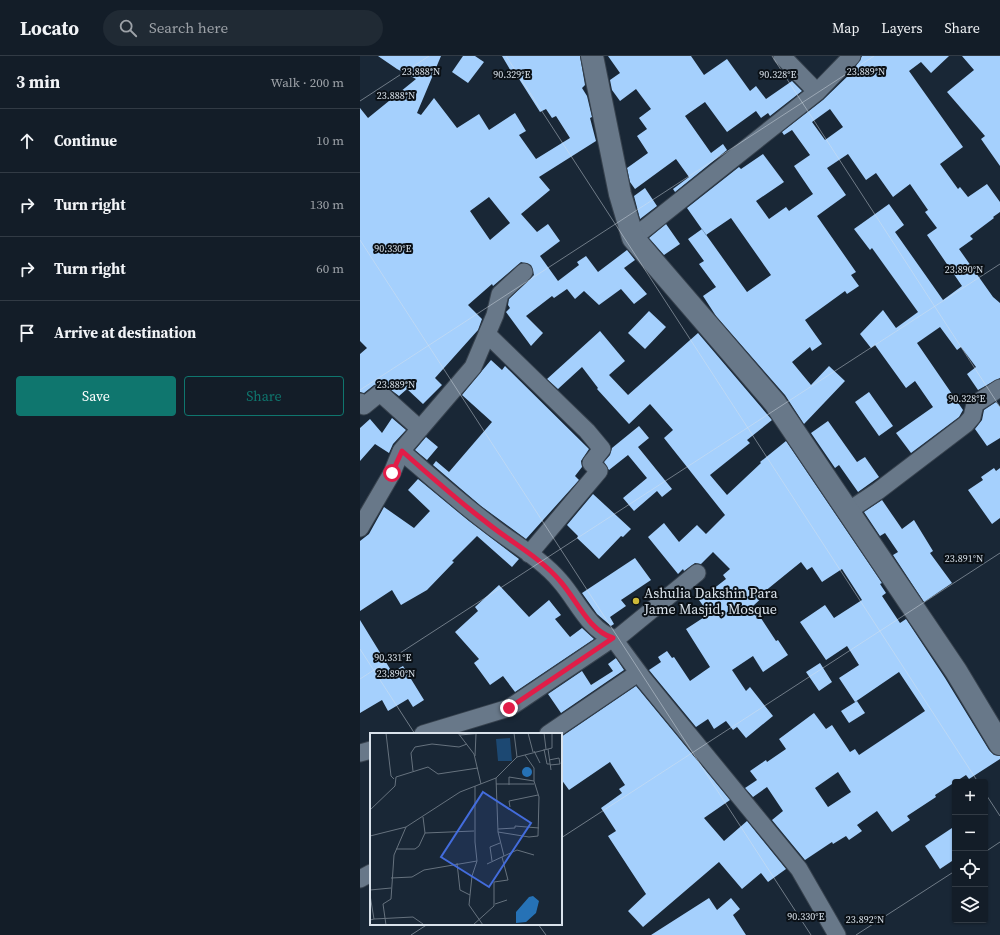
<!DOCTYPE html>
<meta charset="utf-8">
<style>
:root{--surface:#131d28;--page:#202a34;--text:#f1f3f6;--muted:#9da2a8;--line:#323b45;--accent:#0f766e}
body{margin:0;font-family:"Source Serif 4",serif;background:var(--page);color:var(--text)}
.controls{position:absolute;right:12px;bottom:12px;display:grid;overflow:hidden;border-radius:4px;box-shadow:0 1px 3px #0004}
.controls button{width:36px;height:36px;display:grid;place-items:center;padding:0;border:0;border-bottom:1px solid var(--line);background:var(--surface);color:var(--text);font:20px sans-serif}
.stop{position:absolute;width:12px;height:12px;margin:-9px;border:3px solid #e11d48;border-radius:50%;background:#fff}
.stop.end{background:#e11d48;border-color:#fff;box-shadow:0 1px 4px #0008}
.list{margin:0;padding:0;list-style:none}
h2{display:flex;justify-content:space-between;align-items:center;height:52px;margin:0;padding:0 16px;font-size:17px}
h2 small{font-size:13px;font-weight:400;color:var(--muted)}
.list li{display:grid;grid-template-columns:26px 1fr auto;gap:12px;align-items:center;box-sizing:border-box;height:64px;padding:0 16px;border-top:1px solid var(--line)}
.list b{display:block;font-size:15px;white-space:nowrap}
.list em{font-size:13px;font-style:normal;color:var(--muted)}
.actions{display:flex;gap:8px;padding:12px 16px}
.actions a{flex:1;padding:9px 0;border:1px solid var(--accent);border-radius:4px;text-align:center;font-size:14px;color:var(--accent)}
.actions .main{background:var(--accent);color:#fff}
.icon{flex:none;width:22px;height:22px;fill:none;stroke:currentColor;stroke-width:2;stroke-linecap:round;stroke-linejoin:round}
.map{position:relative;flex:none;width:640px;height:879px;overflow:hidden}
header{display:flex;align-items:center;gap:24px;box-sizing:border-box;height:56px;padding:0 20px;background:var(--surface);border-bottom:1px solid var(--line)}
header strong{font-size:19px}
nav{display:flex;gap:22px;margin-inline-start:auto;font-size:14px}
.search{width:280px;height:36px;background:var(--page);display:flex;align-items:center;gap:10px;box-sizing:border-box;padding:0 14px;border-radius:22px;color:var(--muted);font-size:15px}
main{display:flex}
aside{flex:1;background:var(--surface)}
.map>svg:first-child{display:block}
.building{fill:#a5d0fd;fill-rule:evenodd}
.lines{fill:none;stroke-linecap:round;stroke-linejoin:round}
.street-casing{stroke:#37424e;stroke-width:19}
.secondary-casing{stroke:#37424e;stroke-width:24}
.street{stroke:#687889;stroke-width:17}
.secondary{stroke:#687889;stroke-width:22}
.route{stroke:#e11d48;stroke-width:5}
.ticks{fill:none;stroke:#d9e2eb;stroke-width:1;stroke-opacity:0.45}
.poi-dot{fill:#cdb938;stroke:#0a1016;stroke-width:1.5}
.labels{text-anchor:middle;stroke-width:4;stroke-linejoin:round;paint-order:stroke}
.poi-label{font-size:14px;fill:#d9e2eb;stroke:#0a1016;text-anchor:start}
.inset-road{fill:none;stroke:#66727e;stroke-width:1}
.view{fill:#436cdc;fill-opacity:0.15;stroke:#436cdc;stroke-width:2}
.inset-edge{fill:none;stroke:#d9e2eb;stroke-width:2}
.ticks-label{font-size:10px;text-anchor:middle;fill:#d9e2eb;stroke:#0a1016;stroke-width:4;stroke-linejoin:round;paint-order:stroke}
</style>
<header>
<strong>Locato</strong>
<div class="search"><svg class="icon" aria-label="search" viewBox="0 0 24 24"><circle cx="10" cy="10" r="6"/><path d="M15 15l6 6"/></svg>Search here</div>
<nav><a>Map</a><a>Layers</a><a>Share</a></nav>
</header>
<main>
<aside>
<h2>3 min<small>Walk · 200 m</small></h2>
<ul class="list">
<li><svg class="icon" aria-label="ahead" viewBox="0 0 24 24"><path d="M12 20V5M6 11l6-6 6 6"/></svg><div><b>Continue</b></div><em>10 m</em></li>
<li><svg class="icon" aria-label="right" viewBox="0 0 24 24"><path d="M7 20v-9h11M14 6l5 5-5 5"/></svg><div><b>Turn right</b></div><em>130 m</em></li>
<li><svg class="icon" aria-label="right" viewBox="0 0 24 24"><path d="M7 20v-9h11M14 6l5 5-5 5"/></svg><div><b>Turn right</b></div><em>60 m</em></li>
<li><svg class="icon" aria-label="arrive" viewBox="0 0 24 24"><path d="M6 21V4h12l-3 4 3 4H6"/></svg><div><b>Arrive at destination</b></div></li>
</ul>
<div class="actions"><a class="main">Save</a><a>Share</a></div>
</aside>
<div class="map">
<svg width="640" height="879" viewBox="0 0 640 879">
<rect width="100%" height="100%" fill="#192736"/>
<!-- building -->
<path class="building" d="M 18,0 L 81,0 L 57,57 L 61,59 L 74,42 L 97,72 L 119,58 L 129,74 L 155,57 L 166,75 L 159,79 L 176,103 L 210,82 L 196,60 L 192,62 L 186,53 L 180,56 L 154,15 L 152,17 L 142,0 L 220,0 L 225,29 L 222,32 L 227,40 L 232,61 L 230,62 L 236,85 L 179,121 L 190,134 L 161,158 L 177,176 L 188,168 L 200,185 L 180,200 L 198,225 L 219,209 L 217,206 L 226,200 L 238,216 L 267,194 L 275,204 L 264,212 L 287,238 L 274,248 L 261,233 L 239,249 L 224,235 L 215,243 L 207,233 L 194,242 L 192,240 L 166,260 L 183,277 L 171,290 L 146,256 L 150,252 L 148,249 L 149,243 L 174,219 L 171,209 L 161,206 L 133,230 L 132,228 L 108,249 L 122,263 L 118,274 L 75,322 L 82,329 L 63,348 L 47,333 L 39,340 L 22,327 L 14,329 L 4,337 L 0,336 L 0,298 L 7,292 L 0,285 L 0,52 L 8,62 L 56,23 L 37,13 ZM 129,141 L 150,167 L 130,184 L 110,155 Z
M 103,0 L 115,0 L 124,6 L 108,27 L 92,16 Z
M 248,0 L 331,0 L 344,19 L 367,3 L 390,35 L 396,30 L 406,43 L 432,25 L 442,35 L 410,60 L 408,57 L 401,62 L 396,55 L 367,76 L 345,46 L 325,60 L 351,97 L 363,88 L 367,94 L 315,136 L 313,133 L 329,121 L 316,103 L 275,133 L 270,126 L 267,112 L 288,97 L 277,80 L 287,73 L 279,62 L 291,53 L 276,33 L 260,45 L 252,34 L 250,24 L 260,17 Z
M 502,0 L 589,0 L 571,17 L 561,6 L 549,15 L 603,91 L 580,108 L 598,133 L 600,131 L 608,141 L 627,128 L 640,146 L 640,156 L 633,161 L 634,162 L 610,180 L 613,183 L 599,193 L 633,241 L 640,247 L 640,322 L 618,334 L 607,318 L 616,311 L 601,291 L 597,294 L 580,271 L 557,287 L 603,354 L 599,361 L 551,397 L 536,377 L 573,351 L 555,325 L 546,332 L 515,289 L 511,292 L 500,278 L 523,254 L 536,272 L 558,256 L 512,192 L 510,194 L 494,173 L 529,148 L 544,169 L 535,176 L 583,244 L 602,230 L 567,179 L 577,172 L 565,156 L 568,154 L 550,128 L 533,141 L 516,117 L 506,124 L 488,98 L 467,112 L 486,139 L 457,160 L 496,216 L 491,219 L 499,230 L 487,238 L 485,235 L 445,264 L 462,288 L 452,295 L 450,291 L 432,306 L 451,329 L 469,310 L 485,325 L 444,368 L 425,339 L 356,260 L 343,240 L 356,231 L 339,208 L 344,205 L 328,183 L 342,173 L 387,236 L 411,219 L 371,162 L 346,179 L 327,152 L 379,111 L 381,113 L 403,98 L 424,126 L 396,145 L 409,163 L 426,151 L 429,155 L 453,138 L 434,110 L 450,99 L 432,74 L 424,79 L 422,76 L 463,44 L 493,15 ZM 470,53 L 483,71 L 465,84 L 452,66 Z
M 602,0 L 640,0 L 640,110 L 621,83 L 625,80 L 587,36 L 614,14 Z
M 285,132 L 297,150 L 280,163 L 274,140 Z
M 306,168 L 320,188 L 304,199 L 289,182 Z
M 289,255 L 306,271 L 285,293 L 268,277 Z
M 240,275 L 265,305 L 249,319 L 268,339 L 338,277 L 412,364 L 387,384 L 390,387 L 350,419 L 367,439 L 401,407 L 400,406 L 426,385 L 522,527 L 520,528 L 526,537 L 522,540 L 540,567 L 546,563 L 585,622 L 629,694 L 634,699 L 640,700 L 640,703 L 609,723 L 606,719 L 575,739 L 576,741 L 547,760 L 550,764 L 532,776 L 517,755 L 497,769 L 502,775 L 489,784 L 486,780 L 473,788 L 472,786 L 445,804 L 412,764 L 423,755 L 407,731 L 393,741 L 385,732 L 397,724 L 390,715 L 406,704 L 407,706 L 426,693 L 419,683 L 454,657 L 466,673 L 472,669 L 490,696 L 495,693 L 499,699 L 565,655 L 539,616 L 495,646 L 479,622 L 499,609 L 487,590 L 466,604 L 440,566 L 465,549 L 474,562 L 502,544 L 482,513 L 462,526 L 452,511 L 447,514 L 441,506 L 404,536 L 406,538 L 393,550 L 416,585 L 418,584 L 428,599 L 403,616 L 393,600 L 372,614 L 386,635 L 390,631 L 413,660 L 386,682 L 377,671 L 373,674 L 366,665 L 354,673 L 348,663 L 336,671 L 289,614 L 301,606 L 298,601 L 307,595 L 312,602 L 314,601 L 330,625 L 350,611 L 326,573 L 349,558 L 339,544 L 366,523 L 363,519 L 370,513 L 353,496 L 341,508 L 335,507 L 324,515 L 323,513 L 318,518 L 288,481 L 304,467 L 319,486 L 337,469 L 346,478 L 365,459 L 304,382 L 313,374 L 290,348 L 269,368 L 237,333 L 238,332 L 222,311 L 198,333 L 187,323 ZM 478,716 L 491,736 L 468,751 L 455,732 Z
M 131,304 L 142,314 L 145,310 L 229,393 L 221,405 L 222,411 L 215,420 L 219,424 L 166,483 L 121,450 L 73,409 L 76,405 L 89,416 L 132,366 L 102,339 Z
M 509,336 L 533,370 L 519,380 L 495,346 Z
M 636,346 L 640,351 L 640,382 L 627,390 L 615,373 L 622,364 L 624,354 Z
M 32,362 L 46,374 L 33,388 L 29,397 L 15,388 L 0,405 L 0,372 L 10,363 L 22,377 Z
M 468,365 L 497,406 L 505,401 L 519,421 L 498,436 L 479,409 L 475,412 L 451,377 Z
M 279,370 L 289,382 L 278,391 L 312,433 L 302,441 L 297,435 L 274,455 L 263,442 L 287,422 L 268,399 L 249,414 L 244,406 L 250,399 L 252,392 Z
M 66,381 L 78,391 L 67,404 L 55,394 Z
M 634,412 L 636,415 L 640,412 L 640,462 L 632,468 L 608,434 L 623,424 L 621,421 Z
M 58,423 L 109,465 L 159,503 L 152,511 L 117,480 L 92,505 L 94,506 L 67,534 L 41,549 L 32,534 L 0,555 L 0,485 L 9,478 L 24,451 L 54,472 L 70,455 L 48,434 Z
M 233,438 L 271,473 L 263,481 L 261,480 L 239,503 L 217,482 L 218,480 L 207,469 Z
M 522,444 L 542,473 L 554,464 L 573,495 L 570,497 L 592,527 L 564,546 L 533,499 L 538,496 L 525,477 L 520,480 L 504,456 Z
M 275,502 L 291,524 L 261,544 L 266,550 L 250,561 L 254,568 L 251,570 L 237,558 L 222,537 Z
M 139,529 L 169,561 L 189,544 L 201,559 L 195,563 L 210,581 L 222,572 L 234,583 L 155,636 L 143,620 L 130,629 L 114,607 L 119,603 L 95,576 L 118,555 L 115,551 Z
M 0,564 L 32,616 L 43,610 L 64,644 L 53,651 L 48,643 L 28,655 L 22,644 L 0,657 Z
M 256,602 L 264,614 L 201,657 L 188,638 L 222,615 L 231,629 L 253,615 L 248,608 Z
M 460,607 L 472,626 L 459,635 L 446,616 Z
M 276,630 L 370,744 L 344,762 L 364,785 L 387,765 L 426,813 L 408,826 L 401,817 L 382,833 L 359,806 L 283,871 L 268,855 L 286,838 L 248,780 L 256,775 L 241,752 L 262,737 L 259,733 L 265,729 L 250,706 L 209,734 L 201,723 L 201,681 Z
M 497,645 L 505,657 L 489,667 L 481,655 Z
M 595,770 L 595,803 L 580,813 L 565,790 Z
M 349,842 L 357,854 L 371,842 L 380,853 L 373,859 L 386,879 L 291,879 Z"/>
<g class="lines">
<!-- street casing -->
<g class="street-casing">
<path id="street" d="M 422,0 L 457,36
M 273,182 L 457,36 L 492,0
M 164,216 L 140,238 L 135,259 L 113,311 L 41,395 C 69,419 97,444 126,466 C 149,485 181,502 200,525 C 217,544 228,573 253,582 L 284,624 L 439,813 L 477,879
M 127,278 L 227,375 L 242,393 L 231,407 L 239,415 L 169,498
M 0,346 L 4,350 L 20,337 L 60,373
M 488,455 L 518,435 L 606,368 L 612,361 L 615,348 L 640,332
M 0,472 L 32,417 L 41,395
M 255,584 L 337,517
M 63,678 L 149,652 L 253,582
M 188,678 L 278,617
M 0,697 L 11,694
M 0,823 L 11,817"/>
</g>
<!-- secondary casing -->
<g class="secondary-casing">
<path id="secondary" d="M 232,0 L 260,138 L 273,182 L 415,347 L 596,615 L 640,688"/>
</g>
<!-- street -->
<use href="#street" class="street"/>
<!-- secondary -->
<use href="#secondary" class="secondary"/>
</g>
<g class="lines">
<!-- route -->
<path class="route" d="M 32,417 L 42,395 C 69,419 97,444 126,466 C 149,485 181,502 200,525 C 217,544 228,574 253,582 L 149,652"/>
</g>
<!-- ticks -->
<path class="ticks" d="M 146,0 L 618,726M 412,0 L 640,351M 0,45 L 69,0M 0,184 L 451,879M 0,334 L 514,0M 0,593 L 55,678M 0,623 L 640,208M 625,737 L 640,760M 201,782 L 640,497M 625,796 L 640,786M 178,868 L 186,879M 51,879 L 68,868M 496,879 L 595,815"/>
<!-- markers -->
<circle class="poi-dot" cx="276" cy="545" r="4"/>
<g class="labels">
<!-- poi labels -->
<g class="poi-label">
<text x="284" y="542">Ashulia Dakshin Para<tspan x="284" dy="16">Jame Masjid, Mosque</tspan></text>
</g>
</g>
<!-- overview -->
<g transform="translate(10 677)">
<rect width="192" height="192" fill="#192736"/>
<path d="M 140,5 L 142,28 L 128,28 L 126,6 Z" fill="#1c4872"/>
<path d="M152 39a5 5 0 1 1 10 0a5 5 0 1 1-10 0ZM 163,163 L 169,168 L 166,180 L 156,189 L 146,190 L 146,179 L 159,164 Z" fill="#2672b6"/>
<path class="inset-road" d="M 16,0 L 21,43 L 24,46M 88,0 L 104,21 L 111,51M 144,0 L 147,24M 158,0 L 163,19M 174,0 L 176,16M 90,2 L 113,0M 174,16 L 177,31 L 180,31M 178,16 L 181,37M 164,18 L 170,30M 105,23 L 106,1M 179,27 L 189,25 L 190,31 L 180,32M 43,38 L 41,20 L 45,14 L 62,11 L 89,14 L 97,11M 126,51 L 164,51M 139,52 L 139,44 L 164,48M 105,53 L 105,109 L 107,128 L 102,143 L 99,172 L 113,192M 140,74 L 139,68 L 168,62M 0,77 L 25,53 L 26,44 L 58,34 L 68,41 L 108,35M 128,96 L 145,95 L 145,93 L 169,95M 128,99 L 159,104 L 168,103 L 169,64 L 164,48 L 164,35 L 155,22M 55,100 L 104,98M 0,103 L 36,94 L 90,59 L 126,45 L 147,24 L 182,15 L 182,0M 26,116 L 45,116 L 49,113 L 55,100 L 53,84M 134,123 L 147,117 L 164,122M 122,128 L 120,114 L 130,110M 87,130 L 90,157 L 100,162M 117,131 L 134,123 L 128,99 L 126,45M 21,145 L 42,144 L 54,137 L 107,128M 0,157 L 21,155M 0,162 L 4,186 L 0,187M 125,171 L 137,167M 4,186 L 43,184 L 53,191M 16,192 L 13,171 L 21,166 L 24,122 L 36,94M 103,192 L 124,173 L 124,149 L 138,147 L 132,124"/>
<path class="view" d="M 113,59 L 161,90 L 119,154 L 71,124 Z"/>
<rect width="192" height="192" class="inset-edge"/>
</g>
<g class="ticks-label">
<text x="61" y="19">23.888°N</text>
<text x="506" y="19">23.889°N</text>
<text x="152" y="22">90.329°E</text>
<text x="418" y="22">90.328°E</text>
<text x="36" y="43">23.888°N</text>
<text x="33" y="196">90.330°E</text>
<text x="604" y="217">23.890°N</text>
<text x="36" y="332">23.889°N</text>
<text x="607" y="346">90.328°E</text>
<text x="604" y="506">23.891°N</text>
<text x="33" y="605">90.331°E</text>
<text x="36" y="621">23.890°N</text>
<text x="446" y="864">90.330°E</text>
<text x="505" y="867">23.892°N</text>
</g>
</svg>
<div class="controls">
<button>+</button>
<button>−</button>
<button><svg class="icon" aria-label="locate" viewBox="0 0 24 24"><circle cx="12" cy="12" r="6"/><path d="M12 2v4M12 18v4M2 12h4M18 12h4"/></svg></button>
<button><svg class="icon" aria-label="layers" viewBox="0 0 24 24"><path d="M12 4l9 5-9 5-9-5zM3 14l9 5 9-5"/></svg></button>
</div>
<div class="stop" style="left:32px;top:417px"></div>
<div class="stop end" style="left:149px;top:652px"></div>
</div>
</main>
